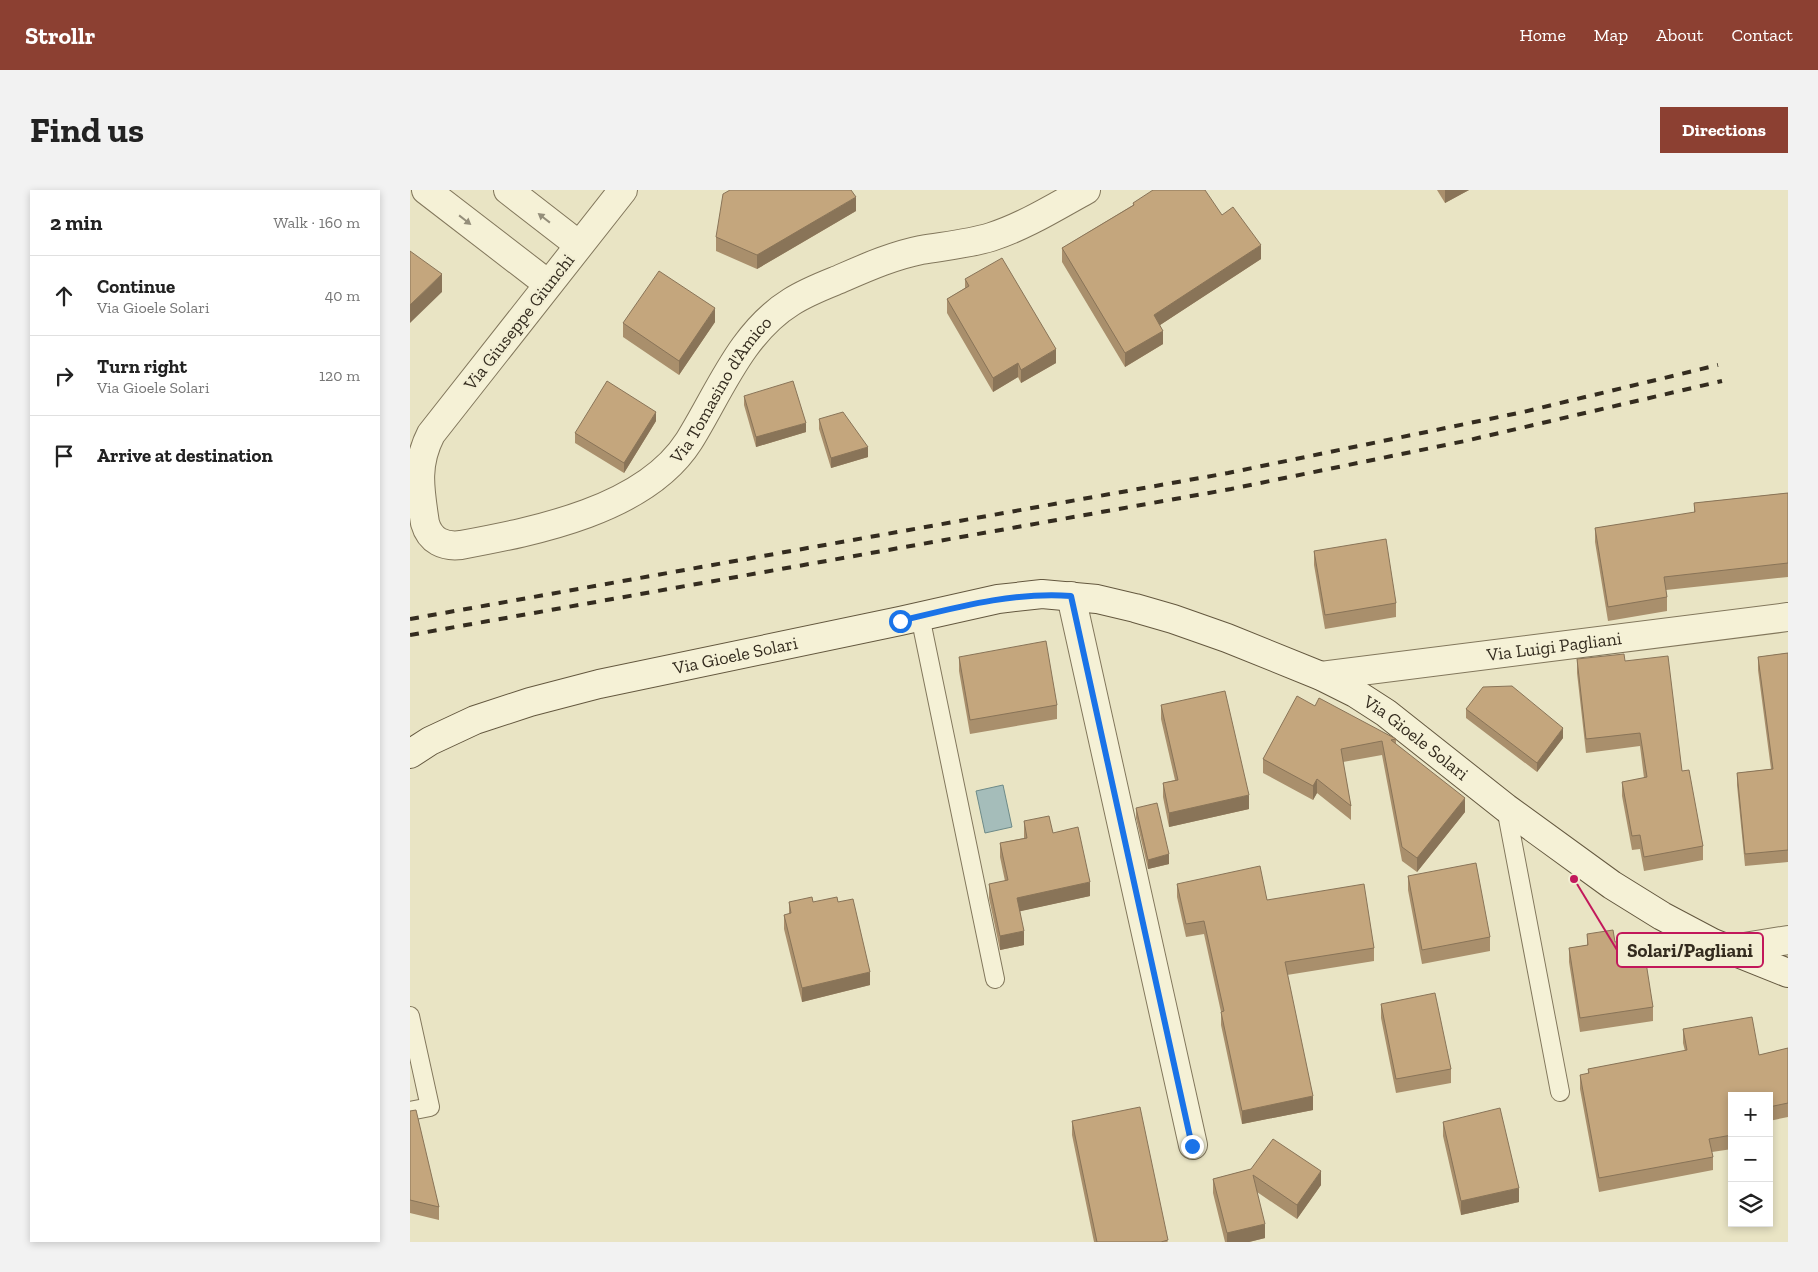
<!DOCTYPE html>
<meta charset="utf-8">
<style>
:root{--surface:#fff;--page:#f2f2f2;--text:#222;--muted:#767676;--line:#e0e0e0;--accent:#8c4032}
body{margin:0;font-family:"Zilla Slab",serif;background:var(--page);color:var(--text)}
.controls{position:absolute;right:15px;bottom:15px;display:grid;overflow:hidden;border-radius:0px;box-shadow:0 2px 8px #0003}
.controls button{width:45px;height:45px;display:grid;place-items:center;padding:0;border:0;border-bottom:1px solid var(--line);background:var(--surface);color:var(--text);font:25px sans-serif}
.stop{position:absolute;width:15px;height:15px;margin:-11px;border:4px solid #1a73e8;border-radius:50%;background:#fff}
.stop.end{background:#1a73e8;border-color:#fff;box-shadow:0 1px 5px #0008}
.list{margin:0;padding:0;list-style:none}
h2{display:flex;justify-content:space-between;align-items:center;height:65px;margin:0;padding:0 20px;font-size:21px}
h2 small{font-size:16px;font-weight:400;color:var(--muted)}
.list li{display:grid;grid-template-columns:32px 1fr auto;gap:15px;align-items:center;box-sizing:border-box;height:80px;padding:0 20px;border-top:1px solid var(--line)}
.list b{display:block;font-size:19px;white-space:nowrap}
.list p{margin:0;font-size:16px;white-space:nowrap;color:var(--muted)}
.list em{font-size:16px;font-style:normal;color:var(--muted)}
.icon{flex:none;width:28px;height:28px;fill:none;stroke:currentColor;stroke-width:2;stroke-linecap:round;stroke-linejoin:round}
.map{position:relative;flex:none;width:1378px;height:1052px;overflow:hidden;border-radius:0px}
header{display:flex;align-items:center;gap:30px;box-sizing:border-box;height:70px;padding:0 25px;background:var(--accent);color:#fff}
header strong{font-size:24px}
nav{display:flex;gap:28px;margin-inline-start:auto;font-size:18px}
.intro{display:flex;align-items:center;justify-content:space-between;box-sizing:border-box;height:120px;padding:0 30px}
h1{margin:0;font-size:35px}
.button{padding:12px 22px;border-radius:0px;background:var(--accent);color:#fff;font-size:18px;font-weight:700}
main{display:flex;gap:30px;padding:0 30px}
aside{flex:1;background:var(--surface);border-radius:0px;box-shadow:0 2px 8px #0003}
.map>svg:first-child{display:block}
.water{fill:#a5bdba;stroke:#6d8a88}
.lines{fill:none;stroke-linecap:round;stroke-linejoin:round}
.lane-casing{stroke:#82775c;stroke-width:20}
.street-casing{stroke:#82775c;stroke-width:30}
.secondary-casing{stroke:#64583f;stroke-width:30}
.lane{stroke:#f5f1d6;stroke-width:18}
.street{stroke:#f5f1d6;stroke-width:28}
.secondary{stroke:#f5f1d6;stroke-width:28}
.rail{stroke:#342c1f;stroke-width:4;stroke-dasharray:9 9;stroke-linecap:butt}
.wall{fill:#a98f6c}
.shaded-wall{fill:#897458}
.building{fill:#c4a67d;stroke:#897458}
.oneway{fill:#948e7a}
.route{stroke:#1a73e8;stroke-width:6}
.labels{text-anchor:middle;stroke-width:4.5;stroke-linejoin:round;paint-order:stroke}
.street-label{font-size:18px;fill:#342c1f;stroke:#f2eed3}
.leader{fill:none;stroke:#c2185b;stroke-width:2}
.callout-dot{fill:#c2185b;stroke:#f2eed3;stroke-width:2}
.callout{fill:#f2eed3;stroke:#c2185b;stroke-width:2}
.callout-label{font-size:19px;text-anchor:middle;font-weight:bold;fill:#342c1f}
</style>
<header>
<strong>Strollr</strong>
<nav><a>Home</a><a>Map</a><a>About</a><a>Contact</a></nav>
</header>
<div class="intro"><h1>Find us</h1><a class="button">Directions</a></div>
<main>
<aside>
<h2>2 min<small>Walk · 160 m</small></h2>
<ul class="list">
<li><svg class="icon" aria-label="ahead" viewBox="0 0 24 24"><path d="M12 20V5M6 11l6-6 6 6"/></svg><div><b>Continue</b><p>Via Gioele Solari</p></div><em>40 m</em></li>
<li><svg class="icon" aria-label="right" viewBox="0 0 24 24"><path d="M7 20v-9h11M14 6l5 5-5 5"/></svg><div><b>Turn right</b><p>Via Gioele Solari</p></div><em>120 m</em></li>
<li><svg class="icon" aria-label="arrive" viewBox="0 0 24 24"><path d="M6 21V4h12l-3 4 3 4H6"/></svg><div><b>Arrive at destination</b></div></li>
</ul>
</aside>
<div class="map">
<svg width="1378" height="1052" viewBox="0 0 1378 1052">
<rect width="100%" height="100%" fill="#e9e4c4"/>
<!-- water -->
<path class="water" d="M 593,595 L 602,637 L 575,643 L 566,601 Z"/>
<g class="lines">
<!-- lane casing -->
<g class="lane-casing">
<path id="lane" d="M 510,426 L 585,789
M 1096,618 L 1150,902
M 0,826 L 20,917 L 0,921"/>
</g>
<!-- street casing -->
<g class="street-casing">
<g id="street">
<path d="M 16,0 L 138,94"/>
<path d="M 98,0 L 169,55"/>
<path id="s1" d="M 213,0 L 21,244 C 5,275 10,300 15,333 C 20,351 34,357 51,355 C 126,341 235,320 279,251 C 309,203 331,143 381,112 C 395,103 410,97 425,91 C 453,79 481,66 511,60 C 534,56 558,54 581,47 C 615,36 645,17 676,0"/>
<path d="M 661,406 L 783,955"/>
<path id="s2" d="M 911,486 L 1378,427"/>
<path d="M 1316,760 L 1378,750"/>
</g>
</g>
<!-- secondary casing -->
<g class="secondary-casing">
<g id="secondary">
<path id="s3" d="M 0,564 L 20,551 L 65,530 L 120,512 L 189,494 L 490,431 L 588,409 L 632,404 L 687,409 L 725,418 L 763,429 L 817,448 L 911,486 L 945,503 L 976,523 L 1096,618 L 1202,695 L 1252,726 L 1303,753 L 1378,783"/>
</g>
</g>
<!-- lane -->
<use href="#lane" class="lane"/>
<!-- street -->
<use href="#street" class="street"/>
<!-- secondary -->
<use href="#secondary" class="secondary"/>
<!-- rail -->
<path class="rail" d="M 0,429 L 818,283 L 1113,222 L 1308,175
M 0,445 L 821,299 L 1055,251 L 1312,191"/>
</g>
<!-- wall -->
<path class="wall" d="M 1027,0 L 1059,0 L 1035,13 Z
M 723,13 L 812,25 L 851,69 L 750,135 L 753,154 L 715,177 L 652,72 L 652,58 L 723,15 Z
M 446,21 L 347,79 L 306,61 L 306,47 Z
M 555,89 L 646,173 L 611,193 L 608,187 L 583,202 L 537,123 L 537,109 L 555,98 Z
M 305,132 L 269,185 L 213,147 L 213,133 Z
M 334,206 L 396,242 L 346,257 L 334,215 Z
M 409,229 L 458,267 L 421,278 L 409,239 Z
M 246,231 L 214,283 L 165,253 L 165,243 Z
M 1378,303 L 1378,387 L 1256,400 L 1257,407 L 1257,421 L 1198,431 L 1185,352 L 1185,338 L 1284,323 L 1284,313 Z
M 904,361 L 986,413 L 986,427 L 915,439 L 904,375 Z
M 1378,463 L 1378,672 L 1335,676 L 1327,595 L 1327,583 L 1361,579 L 1348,480 L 1348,467 Z
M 549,467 L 647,515 L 647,529 L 560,544 L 549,481 Z
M 1167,469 L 1215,471 L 1272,581 L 1293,656 L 1293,670 L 1234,681 L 1230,659 L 1222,660 L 1212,606 L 1212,592 L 1234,588 L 1230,556 L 1176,563 L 1167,483 Z
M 751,515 L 839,619 L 759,637 L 753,607 L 753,593 L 765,590 L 751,529 Z
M 905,516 L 986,549 L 986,554 L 1055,622 L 1007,682 L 992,671 L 972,565 L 933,572 L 941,616 L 941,630 L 907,603 L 903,610 L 853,583 L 853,569 Z
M 1056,519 L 1153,548 L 1127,582 L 1056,528 Z
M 726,618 L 759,674 L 738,679 L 726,628 Z
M 614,631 L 643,643 L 680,706 L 610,721 L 614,755 L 590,760 L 579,708 L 579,694 L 595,691 L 590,667 L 590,653 L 614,648 Z
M 998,686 L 1080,747 L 1080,761 L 1012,774 L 998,700 Z
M 767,694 L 857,710 L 964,758 L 964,771 L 877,785 L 903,920 L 832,934 L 811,835 L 811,822 L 794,744 L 776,747 L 767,707 Z
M 379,712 L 428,712 L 460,795 L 392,812 L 374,739 L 374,725 L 379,724 Z
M 1177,744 L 1205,752 L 1243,817 L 1243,831 L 1170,842 L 1159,772 L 1159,758 L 1177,755 Z
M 971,814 L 1041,879 L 1041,893 L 986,903 L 971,828 Z
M 1273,839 L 1349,865 L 1378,858 L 1378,927 L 1359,931 L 1359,906 L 1322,906 L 1322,959 L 1302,962 L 1303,967 L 1303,980 L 1189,1002 L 1170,899 L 1170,885 L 1178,884 L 1178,879 L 1275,861 L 1273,853 Z
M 0,921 L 29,1017 L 29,1030 L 0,1023 Z
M 662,931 L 758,1052 L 684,1052 L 662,945 Z
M 1033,932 L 1109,1012 L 1051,1025 L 1033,946 Z
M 841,979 L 911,995 L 887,1029 L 847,1002 L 855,1048 L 839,1052 L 815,1052 L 803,1003 L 803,989 Z"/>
<!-- shaded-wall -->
<path class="shaded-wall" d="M 1035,0 L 1059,0 L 1035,13 Z
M 446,7 L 446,21 L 347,79 L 347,65 Z
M 851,55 L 851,69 L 744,139 L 744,125 Z
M 32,84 L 32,102 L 0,133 L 0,115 Z
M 305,118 L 305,132 L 269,185 L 269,171 Z
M 753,141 L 753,154 L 715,177 L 715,163 Z
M 646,159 L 646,173 L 611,193 L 611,180 Z
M 608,173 L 608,187 L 583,202 L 583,188 Z
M 246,222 L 246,231 L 214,283 L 214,273 Z
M 396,233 L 396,242 L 346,257 L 346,247 Z
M 458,257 L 458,267 L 421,278 L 421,268 Z
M 1153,538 L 1153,548 L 1127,582 L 1127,573 Z
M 907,589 L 907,603 L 903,610 L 903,596 Z
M 839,605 L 839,619 L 759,637 L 759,623 Z
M 1055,608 L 1055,622 L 1007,682 L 1007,668 Z
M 759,664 L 759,674 L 738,679 L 738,670 Z
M 680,692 L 680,706 L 607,722 L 607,708 Z
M 614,741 L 614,755 L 590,760 L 590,746 Z
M 460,782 L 460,795 L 392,812 L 392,798 Z
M 903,906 L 903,920 L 832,934 L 832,921 Z
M 911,981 L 911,995 L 887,1029 L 887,1015 Z
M 1109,998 L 1109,1012 L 1051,1025 L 1051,1011 Z
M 855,1034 L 855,1048 L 839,1052 L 817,1052 L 817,1043 Z"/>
<!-- building -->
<path class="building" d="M 320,0 L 441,0 L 446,7 L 347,65 L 306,47 L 313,4 Z
M 743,0 L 795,0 L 812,25 L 823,17 L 851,55 L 744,125 L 753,141 L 715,163 L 652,58 L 724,15 L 723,13 Z
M 0,61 L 32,84 L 0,115 Z
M 592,68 L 646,159 L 611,180 L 608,173 L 583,188 L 537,109 L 559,96 L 555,89 Z
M 249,81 L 305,118 L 269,171 L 213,133 Z
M 197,191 L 246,222 L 214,273 L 165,243 Z
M 383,191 L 396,233 L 346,247 L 334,206 Z
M 433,222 L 458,257 L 421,268 L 409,229 Z
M 1378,303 L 1378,373 L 1254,387 L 1257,407 L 1198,417 L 1185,338 L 1285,322 L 1284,313 Z
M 976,349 L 986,413 L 915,425 L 904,361 Z
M 636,451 L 647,515 L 560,530 L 549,467 Z
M 1378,463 L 1378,660 L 1335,664 L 1327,583 L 1363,579 L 1348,467 Z
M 1214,464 L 1215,471 L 1258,466 L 1272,581 L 1279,580 L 1293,656 L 1234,667 L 1230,645 L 1222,646 L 1212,592 L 1237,587 L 1230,543 L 1176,549 L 1167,469 Z
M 1102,496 L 1153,538 L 1127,573 L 1056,519 L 1073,497 Z
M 815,501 L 839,605 L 759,623 L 753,593 L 768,590 L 751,515 Z
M 887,506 L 905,516 L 909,508 L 986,549 L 981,550 L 1055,608 L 1007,668 L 992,657 L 972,551 L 931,559 L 941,616 L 907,589 L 903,596 L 853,569 Z
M 747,613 L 759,664 L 738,670 L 726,618 Z
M 639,626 L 643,643 L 668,637 L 680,692 L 607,708 L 614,741 L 590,746 L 579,694 L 598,690 L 590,653 L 617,648 L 614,631 Z
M 1066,673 L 1080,747 L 1012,760 L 998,686 Z
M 850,676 L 857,710 L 954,694 L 964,758 L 875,772 L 903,906 L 832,921 L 811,822 L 814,821 L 794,731 L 776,734 L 767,694 Z
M 402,707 L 403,712 L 427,707 L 428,712 L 443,709 L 460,782 L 392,798 L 374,725 L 381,723 L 379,712 Z
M 1203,740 L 1205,752 L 1232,747 L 1243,817 L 1170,828 L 1159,758 L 1178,755 L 1177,744 Z
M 1025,803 L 1041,879 L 986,889 L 971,814 Z
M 1342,827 L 1349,865 L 1378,858 L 1378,913 L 1359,917 L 1359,906 L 1322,906 L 1322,945 L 1299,949 L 1303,967 L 1189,988 L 1170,885 L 1179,883 L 1178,879 L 1277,860 L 1273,839 Z
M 730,917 L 758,1050 L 751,1052 L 687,1052 L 662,931 Z
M 1090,918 L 1109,998 L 1051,1011 L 1033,932 Z
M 6,920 L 29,1017 L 0,1010 L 0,921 Z
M 863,949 L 911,981 L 887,1015 L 843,985 L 855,1034 L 817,1043 L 803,989 L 841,979 Z"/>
<!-- one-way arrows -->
<defs><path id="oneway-solid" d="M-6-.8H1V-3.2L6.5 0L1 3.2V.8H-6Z" transform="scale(1.25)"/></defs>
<g class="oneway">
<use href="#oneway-solid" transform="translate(134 28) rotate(-142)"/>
<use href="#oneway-solid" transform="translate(55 30) rotate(38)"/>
</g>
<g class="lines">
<!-- route -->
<path class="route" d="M 490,431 C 548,417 601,402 661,406 L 782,956"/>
</g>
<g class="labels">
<!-- street labels -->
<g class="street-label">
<text transform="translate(109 132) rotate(-52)" y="6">Via Giuseppe Giunchi</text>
<text dy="6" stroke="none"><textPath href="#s1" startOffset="766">Via Tomasino d'Amico</textPath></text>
<text dy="6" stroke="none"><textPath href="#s2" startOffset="235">Via Luigi Pagliani</textPath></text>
<text dy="6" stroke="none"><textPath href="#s3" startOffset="342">Via Gioele Solari</textPath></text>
<text dy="6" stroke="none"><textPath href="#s3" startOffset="1061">Via Gioele Solari</textPath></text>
</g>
</g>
<!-- callouts -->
<path class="leader" d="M1164 689L1207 760"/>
<circle class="callout-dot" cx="1164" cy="689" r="5"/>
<rect class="callout" x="1207" y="743" width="146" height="34" rx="5"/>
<g class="callout-label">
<text x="1280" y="767">Solari/Pagliani</text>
</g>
</svg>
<div class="controls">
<button>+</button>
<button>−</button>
<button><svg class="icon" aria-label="layers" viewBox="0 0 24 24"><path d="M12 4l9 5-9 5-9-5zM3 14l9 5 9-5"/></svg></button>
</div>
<div class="stop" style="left:490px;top:431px"></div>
<div class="stop end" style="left:782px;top:956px"></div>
</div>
</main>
